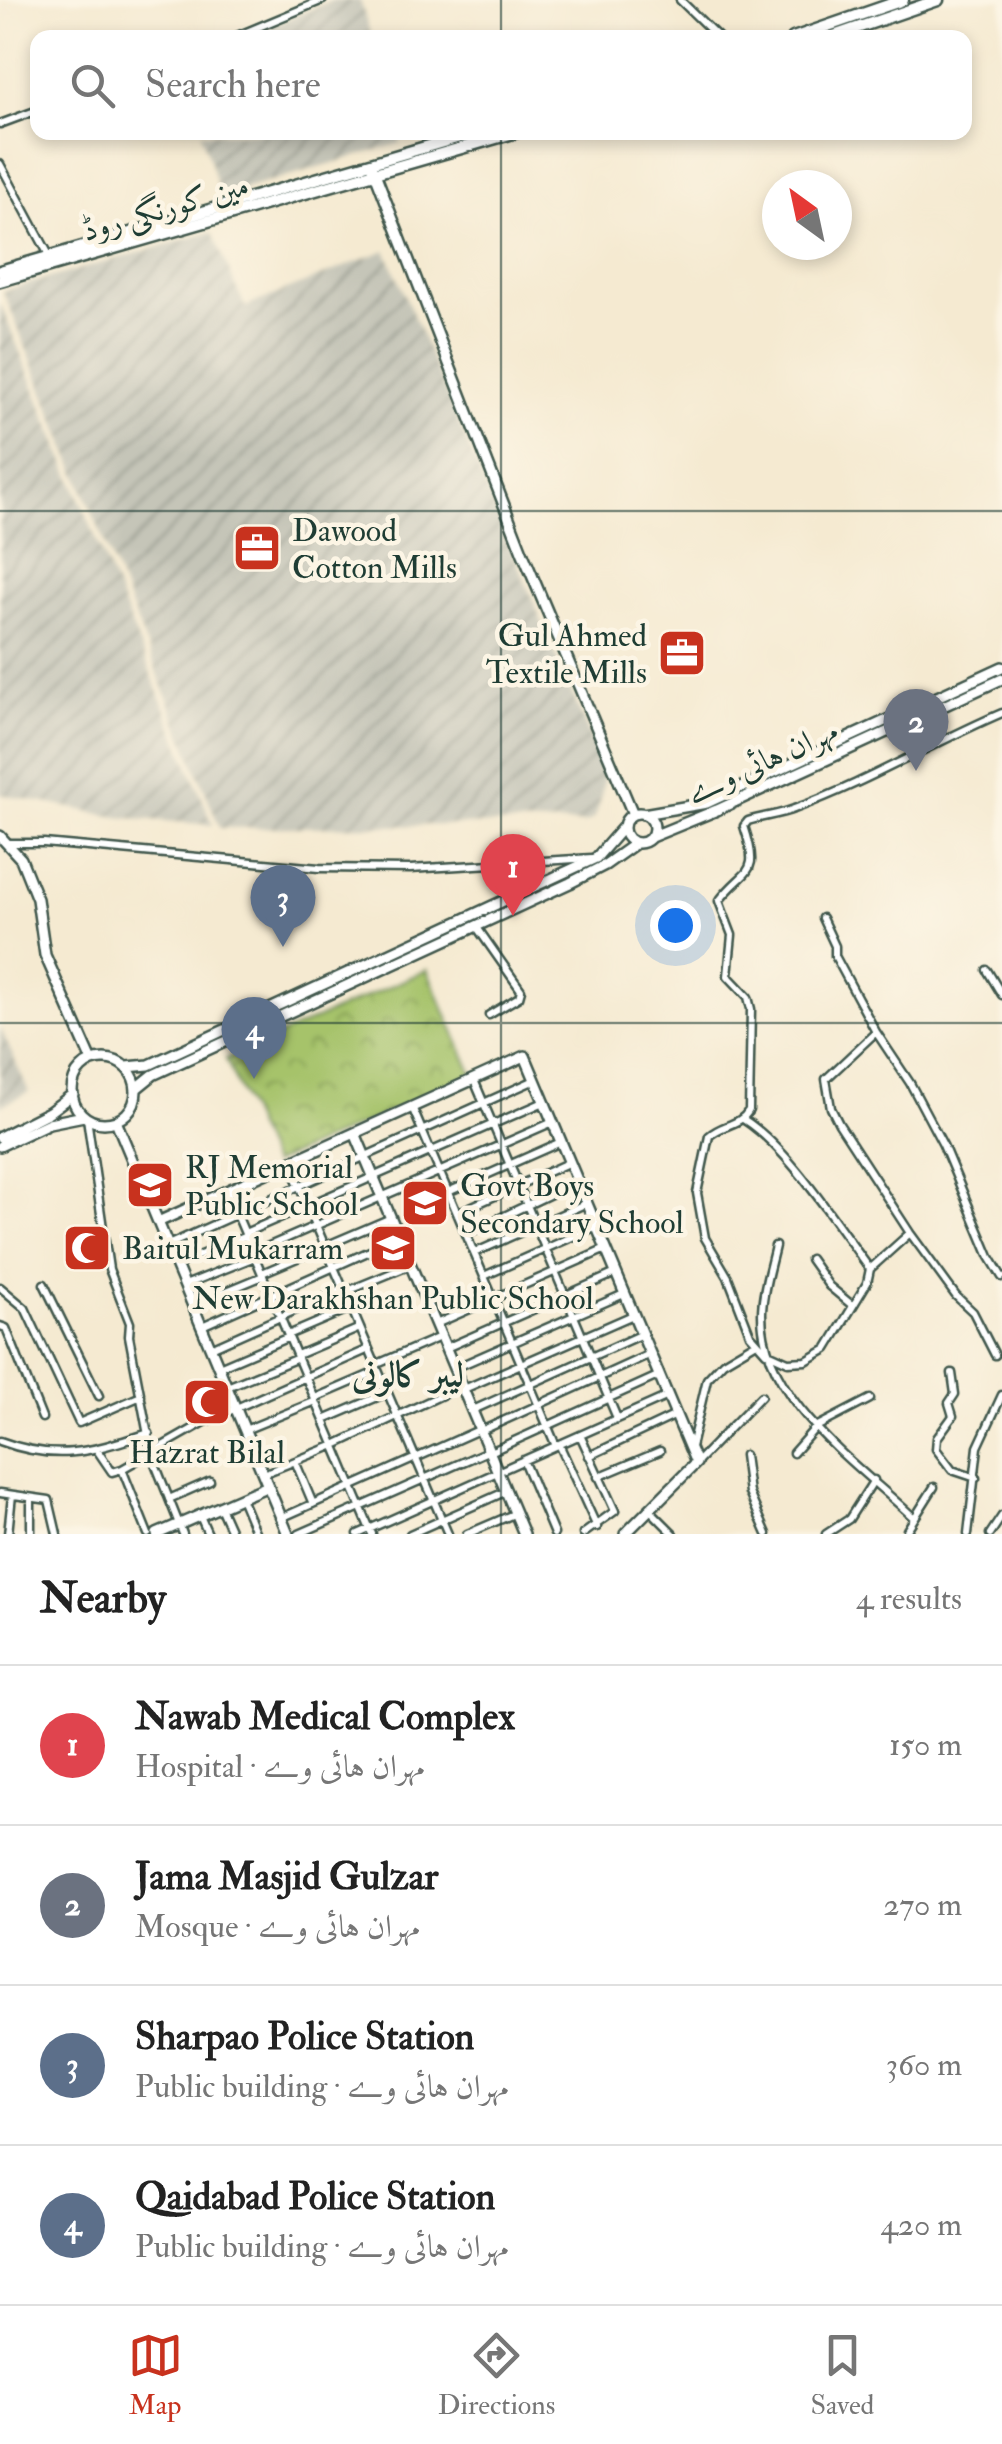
<!DOCTYPE html>
<meta charset="utf-8">
<style>
:root{--surface:#fff;--page:#f2f2f2;--text:#222;--muted:#767676;--line:#e0e0e0;--accent:#c8321e}
body{margin:0;font-family:"IM FELL Double Pica",Amiri,serif;background:var(--page);color:var(--text)}
.compass{position:absolute;left:762px;top:170px;width:90px;height:90px;border-radius:50%;background:var(--surface);box-shadow:0 5px 15px #0003;rotate:327deg}
.you{position:absolute;left:675px;top:925px;width:35px;height:35px;margin:-25px;border:8px solid #fff;border-radius:50%;background:#1a73e8;box-shadow:0 0 0 15px #1a73e833}
.badge{display:grid;place-items:center;width:65px;height:65px;border-radius:50%;background:var(--accent);color:#fff;font-size:32px;font-weight:700}
.pin{position:absolute;translate:-50% -82px;filter:drop-shadow(0 2px 5px #0008)}
.pin::after{content:'';position:absolute;top:52px;width:35px;height:30px;background:inherit;clip-path:polygon(0 0,100% 0,50% 100%)}
.list{margin:0;padding:0;list-style:none}
h2{display:flex;justify-content:space-between;align-items:center;height:130px;margin:0;padding:0 40px;font-size:42px}
h2 small{font-size:32px;font-weight:400;color:var(--muted)}
.list li{display:grid;grid-template-columns:65px 1fr auto;gap:30px;align-items:center;box-sizing:border-box;height:160px;padding:0 40px;border-top:2px solid var(--line)}
.list b{display:block;font-size:38px;white-space:nowrap}
.list p{margin:0;font-size:32px;white-space:nowrap;color:var(--muted)}
.list em{font-size:32px;font-style:normal;color:var(--muted)}
.icon{flex:none;width:55px;height:55px;fill:none;stroke:currentColor;stroke-width:2;stroke-linecap:round;stroke-linejoin:round}
.map{position:relative;flex:none;width:1002px;height:1534px;overflow:hidden}
.search{position:absolute;background:var(--surface);box-shadow:0 5px 15px #0003;left:30px;right:30px;top:30px;height:110px;display:flex;align-items:center;gap:25px;box-sizing:border-box;padding:0 35px;border-radius:20px;color:var(--muted);font-size:38px}
.sheet{height:770px;background:var(--surface)}
nav{display:flex;justify-content:space-around;align-items:center;box-sizing:border-box;height:140px;border-top:2px solid var(--line);background:var(--surface);font-size:28px;color:var(--muted)}
nav a{display:grid;justify-items:center;gap:5px}
nav .on{color:var(--accent)}
.map>svg:first-child{display:block}
.industrial{fill:url(#industrial-furrows)}
.park{fill:url(#park-crowns);stroke:#62804f;stroke-width:2.5}
.lines{fill:none;stroke-linecap:round;stroke-linejoin:round}
.street-casing{stroke:#3f574c;stroke-width:11}
.secondary-casing{stroke:#3f574c;stroke-width:14}
.primary-casing{stroke:#3f574c;stroke-width:15}
.street{stroke:#fff;stroke-width:6}
.secondary{stroke:#fff;stroke-width:9}
.primary{stroke:#fff;stroke-width:10}
.grid{fill:none;stroke:#1f3d34;stroke-width:2.5;stroke-opacity:0.55}
.labels{text-anchor:middle;stroke-width:9;stroke-linejoin:round;paint-order:stroke}
.street-label{font-size:32px;fill:#1f3d34;stroke:#fcf5e5}
.poi-label{font-size:32px;fill:#1f3d34;stroke:#fcf5e5;text-anchor:start}
.neighbourhood-label{font-size:35px;font-weight:bold;fill:#1f3d34;stroke:#fcf5e5}
</style>
<div class="map">
<svg width="1002" height="1534" viewBox="0 0 1002 1534">
<defs>
<pattern id="industrial-furrows" width="10" height="10" patternUnits="userSpaceOnUse" patternTransform="scale(2.5)"><rect width="10" height="10" fill="#c5c5b8"/><path d="M-1 1l2-2M0 10L10 0M9 11l2-2" fill="none" stroke="#9fa196"/></pattern>
<pattern id="park-crowns" width="20" height="18" patternUnits="userSpaceOnUse" patternTransform="scale(2.5)"><rect width="20" height="18" fill="#a6c36a"/><path d="M2 6a3 3 0 1 1 6 0M12 15a3 3 0 1 1 6 0" fill="none" stroke="#87a058"/></pattern>
</defs>
<rect width="100%" height="100%" fill="#fcf5e5"/>
<filter id="ink" filterUnits="userSpaceOnUse"><feTurbulence type="fractalNoise" baseFrequency=".01" numOctaves="2"/><feDisplacementMap in="SourceGraphic" scale="20" xChannelSelector="R" yChannelSelector="G"/><feConvolveMatrix kernelMatrix="1 2 1 2 8 2 1 2 1" color-interpolation-filters="sRGB"/></filter>
<filter id="wash" filterUnits="userSpaceOnUse"><feTurbulence type="fractalNoise" baseFrequency=".0048" numOctaves="4" result="noise"/><feDisplacementMap in="SourceGraphic" scale="40" xChannelSelector="R" yChannelSelector="G"/><feGaussianBlur stdDeviation="2.25" result="paint"/><feColorMatrix in="noise" values="0 0 0 0 0 0 0 0 0 0 0 0 0 0 0 0 0 1.4 0 .05"/><feComposite in="paint" operator="in"/></filter>
<g filter="url(#wash)">
<rect width="100%" height="100%" fill="#f5ead1"/>
<!-- industrial -->
<path class="industrial" d="M 333,0 L 360,0 L 371,37 L 245,37 Z
M 201,133 L 398,133 L 401,143 L 220,196 Z
M 212,232 L 245,307 L 386,250 L 605,772 L 600,802 L 594,818 L 586,823 L 220,828 L 3,291 Z
M 0,303 L 213,825 L 117,817 L 0,794 Z
M 0,1027 L 29,1092 L 0,1106 Z"/>
<!-- park -->
<path class="park" d="M 427,970 L 473,1075 L 272,1164 L 226,1059 Z"/>
</g>
<g filter="url(#ink)">
<g class="lines">
<!-- street casing -->
<g class="street-casing">
<path id="street" d="M 680,0 L 719,38
M 232,38 L 323,0
M 0,124 L 38,110
M 0,164 L 50,257
M 10,843 L 44,843 L 319,868 L 410,869 L 592,858
M 822,918 L 835,946 L 835,956 L 876,1032 L 910,1083 L 943,1145 L 990,1257 L 1002,1277
M 476,926 L 521,990 L 519,997 L 489,1015
M 987,970 L 1002,995
M 876,1032 L 826,1079 L 831,1108 L 839,1124 L 910,1233 L 956,1296 L 973,1312 L 995,1355
M 474,1080 L 617,1418
M 412,1107 L 556,1446
M 87,1118 L 109,1269 L 130,1323 L 129,1336 L 152,1456 L 183,1534
M 743,1119 C 789,1148 836,1224 870,1269
M 289,1162 L 448,1534
M 227,1191 L 372,1534
M 448,1192 L 561,1142
M 457,1213 L 570,1162
M 245,1233 L 544,1102
M 910,1233 L 870,1269 L 867,1283 L 827,1349 L 806,1361 L 788,1362 L 766,1352 L 750,1334 L 728,1277 L 705,1238 L 697,1193 L 709,1136 C 722,1124 740,1126 749,1110 L 751,1009 L 748,997 L 728,976 L 732,935 L 719,901 C 746,866 761,878 744,826 L 748,821 C 763,816 779,815 794,809 C 866,783 932,743 1002,713
M 466,1234 L 578,1181
M 168,1245 L 535,1080
M 775,1246 C 770,1268 762,1292 762,1314 C 762,1400 856,1463 913,1517
M 253,1253 L 553,1122
M 474,1253 L 587,1203
M 810,1259 L 829,1286 L 853,1306
M 176,1265 L 246,1236
M 262,1273 L 391,1218
M 484,1276 L 597,1226
M 44,1284 L 99,1396
M 185,1285 L 255,1257
M 0,1287 L 25,1308 L 79,1423 L 141,1396
M 345,1292 L 411,1265
M 193,1305 L 263,1276
M 436,1324 L 606,1249
M 0,1326 L 6,1328 L 42,1418
M 202,1326 L 399,1238
M 288,1335 L 351,1308
M 211,1348 L 343,1289
M 446,1348 L 616,1273
M 297,1355 L 360,1328
M 375,1365 L 440,1337
M 219,1367 L 289,1337
M 455,1368 L 624,1294
M 952,1373 L 955,1394 L 949,1403 L 953,1416 L 937,1438 L 936,1449 L 952,1470 L 976,1478
M 227,1387 L 298,1358
M 464,1389 L 633,1315
M 315,1398 L 378,1371
M 473,1410 L 642,1334
M 324,1420 L 387,1393
M 245,1430 L 316,1401
M 481,1431 L 650,1354
M 580,1435 L 615,1511 L 583,1534
M 0,1441 C 59,1463 91,1451 149,1433
M 559,1444 L 597,1527
M 691,1447 L 707,1379 L 723,1362 L 755,1343
M 97,1450 L 112,1472 L 122,1469
M 490,1452 L 660,1375
M 793,1453 L 816,1427 L 870,1399
M 744,1455 L 749,1493 L 767,1534
M 589,1456 L 676,1415
M 523,1460 L 554,1534
M 295,1461 L 313,1504
M 696,1463 L 761,1396
M 263,1474 L 335,1445 L 461,1386
M 598,1477 L 660,1451
M 0,1493 L 49,1500 L 57,1534
M 241,1498 L 256,1534
M 169,1499 L 210,1481
M 220,1507 L 232,1534
M 649,1509 L 674,1534
M 200,1516 L 208,1534
M 281,1518 L 481,1429
M 907,1530 L 934,1487
M 8,1534 L 12,1495
M 31,1534 L 31,1498
M 148,1534 L 122,1469 L 205,1422 L 369,1349
M 299,1534 L 490,1450
M 358,1534 L 668,1396
M 410,1534 L 507,1491
M 467,1534 L 516,1513
M 826,1534 L 849,1519 L 874,1480
M 968,1534 L 978,1447 L 1002,1395
M 990,1534 L 1002,1516"/>
</g>
<!-- secondary casing -->
<g class="secondary-casing">
<path id="secondary" d="M 373,168 L 523,554 L 633,814
M624 828a15 15 0 1 1 30 0a15 15 0 1 1-30 0Z
M 643,814 L 707,803 L 1002,667
M 0,836 L 21,859 L 37,899 L 45,955 L 92,1061
M 651,837 L 717,810 L 1002,679
M72 1091a32 32 0 1 1 64 0a32 32 0 1 1-64 0Z
M 127,1067 L 149,1065 L 596,858 L 624,826
M 137,1088 L 153,1075 L 570,883 L 605,865 L 636,843
M 116,1121 L 288,1534
M 355,1133 L 524,1534
M 0,1137 L 49,1112 L 73,1094
M 0,1146 L 49,1123 L 84,1116
M 158,1222 L 525,1056 L 696,1463 L 625,1534
M 157,1534 L 268,1486"/>
</g>
<!-- primary casing -->
<g class="primary-casing">
<path id="primary" d="M 793,38 L 903,0
M 828,38 L 938,0
M 0,271 L 477,132
M 0,281 L 517,132"/>
</g>
<!-- street -->
<use href="#street" class="street"/>
<!-- secondary -->
<use href="#secondary" class="secondary"/>
<!-- primary -->
<use href="#primary" class="primary"/>
</g>
</g>
<!-- grid -->
<path class="grid" d="M 501,0 L 501,38M 501,132 L 501,1534M 0,511 L 1002,511M 0,1023 L 1002,1023"/>
<!-- icons -->
<defs>
<g id="office-square" transform="scale(2.5)"><rect x="-9" y="-9" width="18" height="18" rx="4" fill="#c8321e" stroke="#fcf5e5"/><path d="M-6-3h4V-5.5h4V-3h4V5H-6ZM-1-4.5V-3h2v-1.5ZM-6 0V1H6V0Z" fill="#fff"/></g>
<g id="school-square" transform="scale(2.5)"><rect x="-9" y="-9" width="18" height="18" rx="4" fill="#c8321e" stroke="#fcf5e5"/><path d="M0-5L7-2L0 1L-7-2ZM-4 1L0 2.5L4 1V4Q0 6-4 4Z" fill="#fff"/></g>
<g id="mosque-square" transform="scale(2.5)"><rect x="-9" y="-9" width="18" height="18" rx="4" fill="#c8321e" stroke="#fcf5e5"/><path d="M3.5-4.9A6 6 0 1 0 3.5 4.9A5 5 0 1 1 3.5-4.9Z" fill="#fff"/></g>
</defs>
<g fill-rule="evenodd">
<use href="#office-square" x="257" y="548"/>
<use href="#office-square" x="682" y="653"/>
<use href="#school-square" x="150" y="1185"/>
<use href="#school-square" x="425" y="1203"/>
<use href="#mosque-square" x="87" y="1248"/>
<use href="#school-square" x="393" y="1248"/>
<use href="#mosque-square" x="207" y="1402"/>
</g>
<g class="labels">
<!-- street labels -->
<g class="street-label">
<text transform="translate(165 207) rotate(-16)" y="11">مین کورنگی روڈ</text>
<text transform="translate(762 761) rotate(-24)" y="11">مہران ہائی وے</text>
</g>
<!-- poi labels -->
<g class="poi-label">
<text x="292" y="541">Dawood<tspan x="292" dy="37">Cotton Mills</tspan></text>
<text x="647" y="646" text-anchor="end">Gul Ahmed<tspan x="647" dy="37">Textile Mills</tspan></text>
<text x="185" y="1178">RJ Memorial<tspan x="185" dy="37">Public School</tspan></text>
<text x="460" y="1196">Govt Boys<tspan x="460" dy="37">Secondary School</tspan></text>
<text x="122" y="1259">Baitul Mukarram</text>
<text x="393" y="1309" text-anchor="middle">New Darakhshan Public School</text>
<text x="207" y="1463" text-anchor="middle">Hazrat Bilal</text>
</g>
<!-- neighbourhood labels -->
<g class="neighbourhood-label">
<text x="408" y="1386">لیبر کالونی</text>
</g>
</g>
</svg>
<svg class="compass" viewBox="-18 -18 36 36"><path d="M0-13l5 13h-10z" fill="#e53935"/><path d="M0 13l5-13h-10z" fill="#767676"/></svg>
<div class="you"></div>
<div class="pin badge" style="left:513px;top:916px;background:#e0444e">1</div>
<div class="pin badge" style="left:916px;top:771px;background:#6b7280">2</div>
<div class="pin badge" style="left:283px;top:947px;background:#5c6f8a">3</div>
<div class="pin badge" style="left:254px;top:1079px;background:#5c6f8a">4</div>
<div class="search"><svg class="icon" aria-label="search" viewBox="0 0 24 24"><circle cx="10" cy="10" r="6"/><path d="M15 15l6 6"/></svg>Search here</div>
</div>
<section class="sheet">
<h2>Nearby<small>4 results</small></h2>
<ul class="list">
<li><span class="badge" style="background:#e0444e">1</span><div><b>Nawab Medical Complex</b><p>Hospital · مہران ہائی وے</p></div><em>150 m</em></li>
<li><span class="badge" style="background:#6b7280">2</span><div><b>Jama Masjid Gulzar</b><p>Mosque · مہران ہائی وے</p></div><em>270 m</em></li>
<li><span class="badge" style="background:#5c6f8a">3</span><div><b>Sharpao Police Station</b><p>Public building · مہران ہائی وے</p></div><em>360 m</em></li>
<li><span class="badge" style="background:#5c6f8a">4</span><div><b>Qaidabad Police Station</b><p>Public building · مہران ہائی وے</p></div><em>420 m</em></li>
</ul>
</section>
<nav>
<a class="on"><svg class="icon" aria-label="map" viewBox="0 0 24 24"><path d="M3 6l6-2 6 2 6-2v14l-6 2-6-2-6 2zM9 4v14M15 6v14"/></svg>Map</a>
<a><svg class="icon" aria-label="directions" viewBox="0 0 24 24"><path d="M12 3l9 9-9 9-9-9zM9 14v-3h6M13 9l2 2-2 2"/></svg>Directions</a>
<a><svg class="icon" aria-label="saved" viewBox="0 0 24 24"><path d="M7 4h10v16l-5-4-5 4z"/></svg>Saved</a>
</nav>
